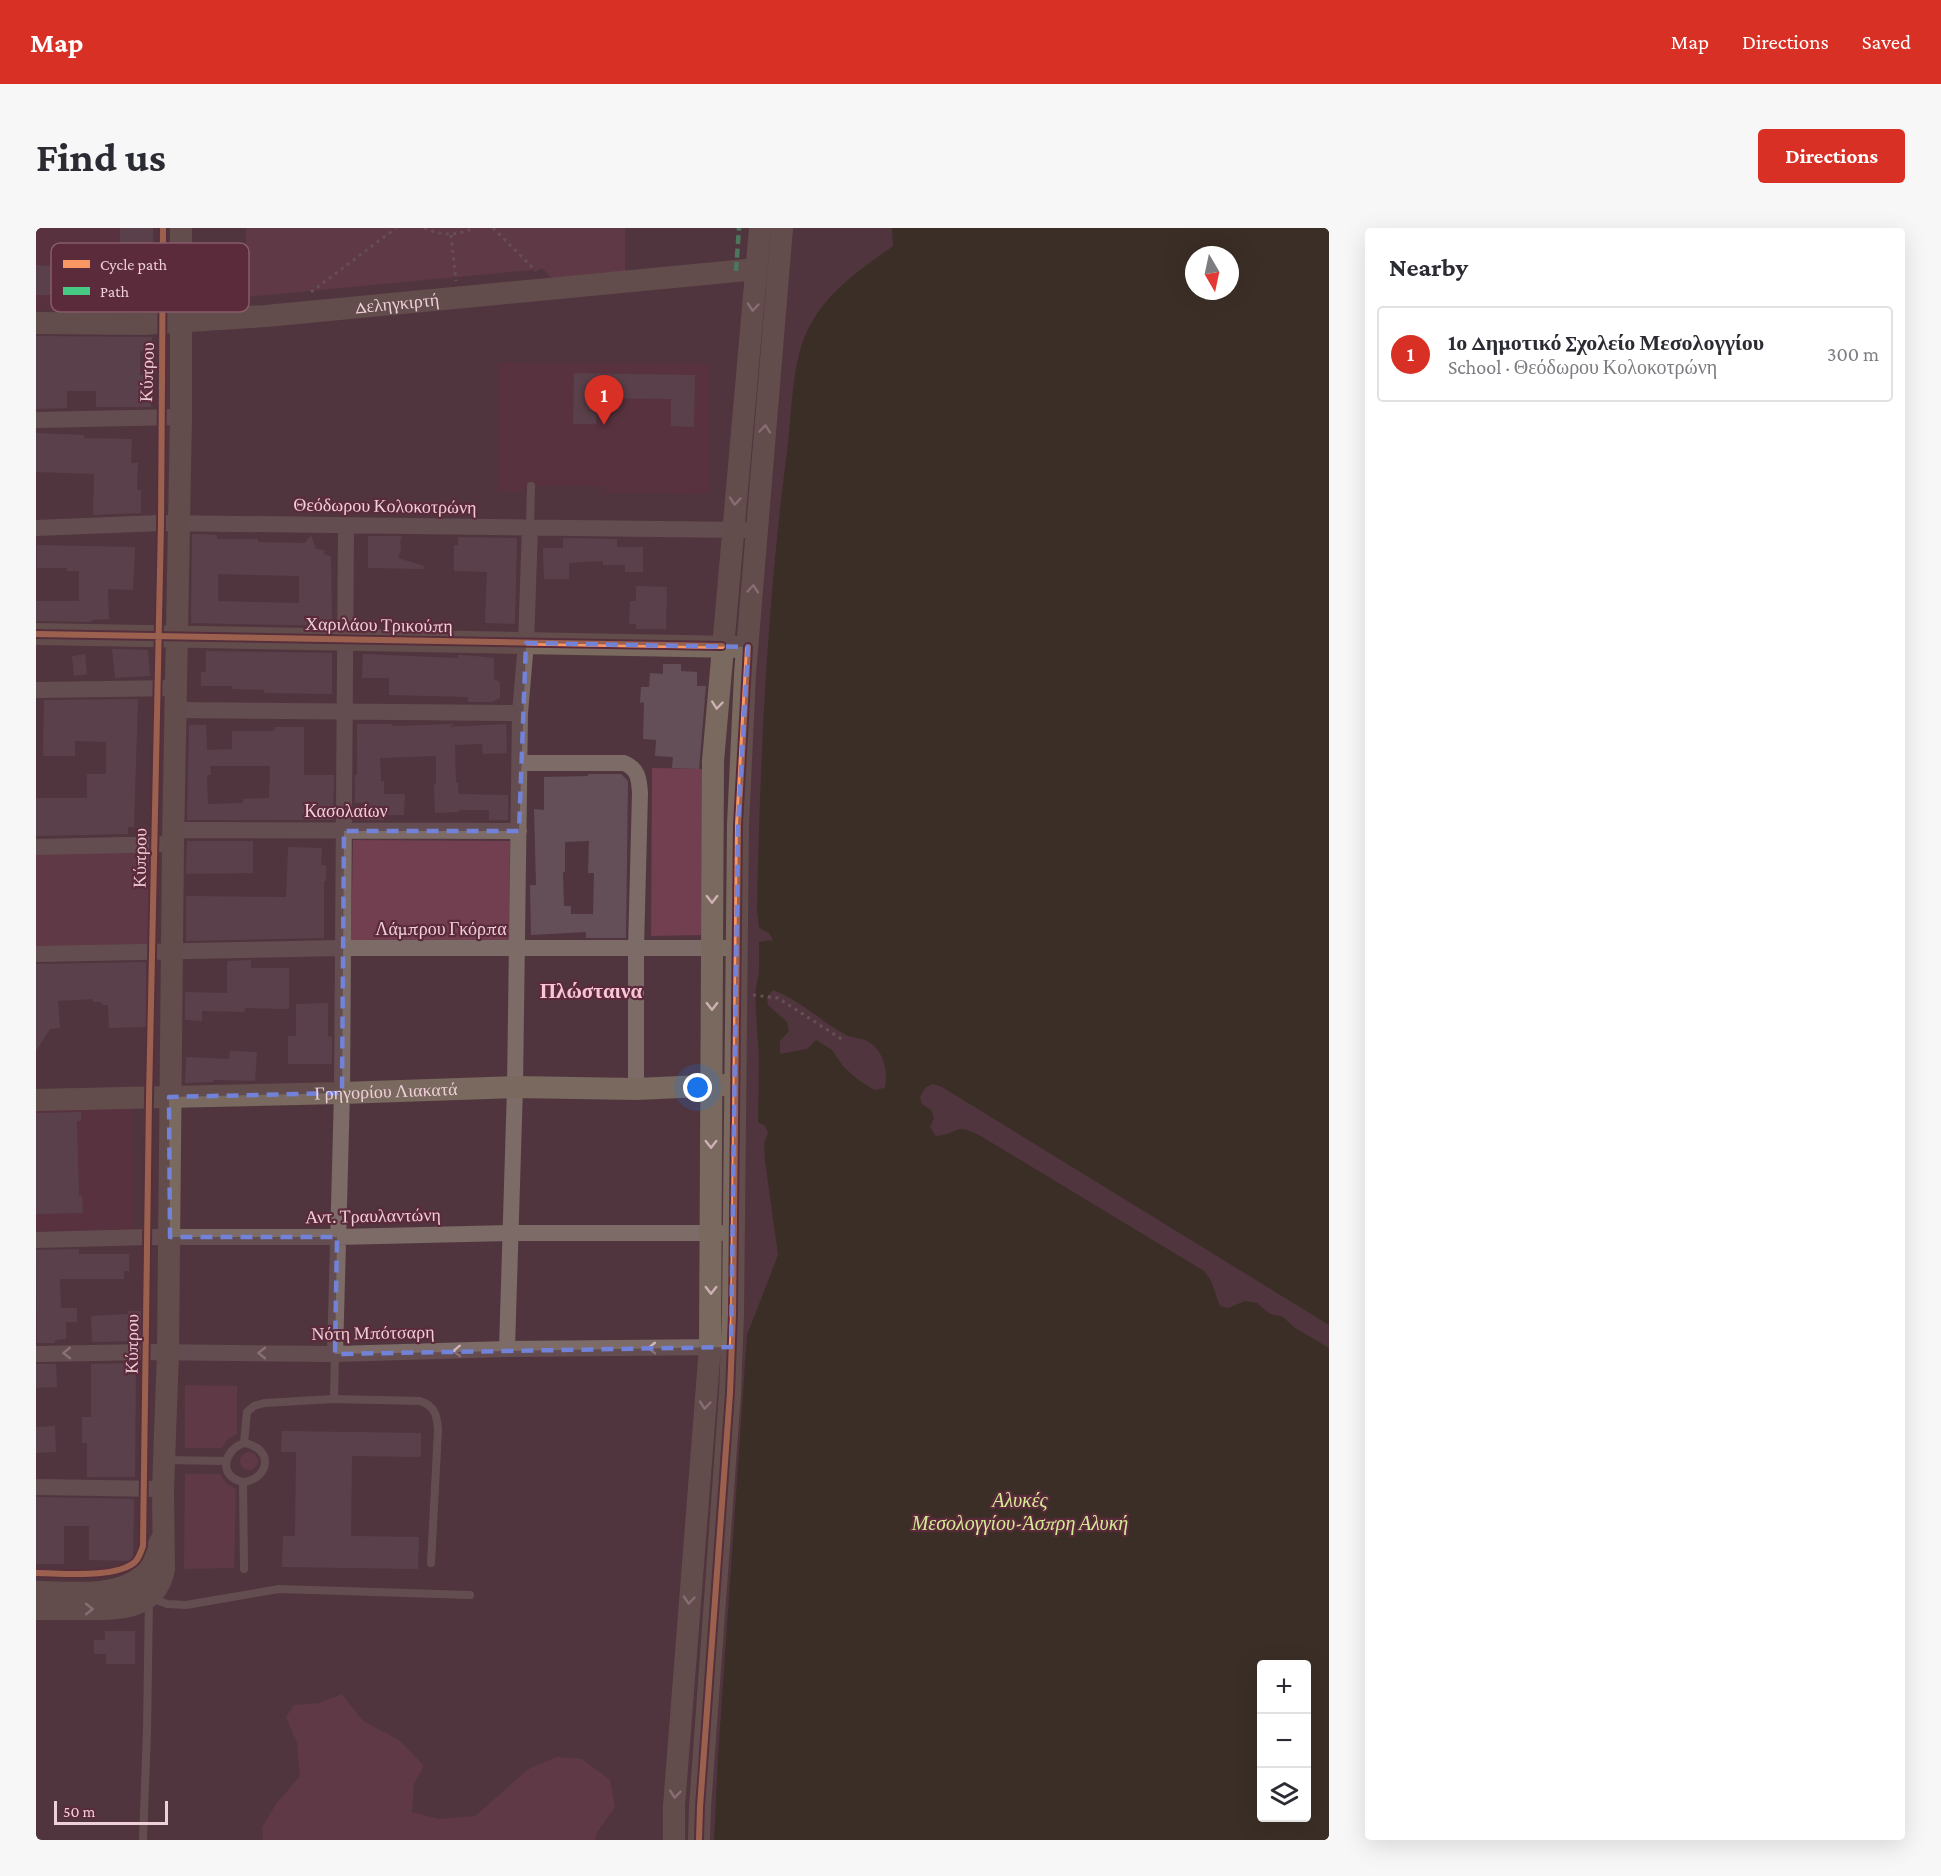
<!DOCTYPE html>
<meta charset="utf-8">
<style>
:root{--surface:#fff;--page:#f7f7f7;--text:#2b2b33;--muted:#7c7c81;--line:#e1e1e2;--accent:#d93025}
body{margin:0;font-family:"Crimson Pro",serif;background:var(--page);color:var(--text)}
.controls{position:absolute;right:18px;bottom:18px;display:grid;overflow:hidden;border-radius:6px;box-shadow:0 6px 24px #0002}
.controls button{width:54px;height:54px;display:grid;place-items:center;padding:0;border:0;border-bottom:2px solid var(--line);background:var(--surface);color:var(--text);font:30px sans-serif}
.compass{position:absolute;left:1149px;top:18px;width:54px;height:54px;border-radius:50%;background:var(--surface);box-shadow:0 6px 24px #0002;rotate:171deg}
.scale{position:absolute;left:18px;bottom:15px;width:114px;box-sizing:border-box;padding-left:6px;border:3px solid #efcfd8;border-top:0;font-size:16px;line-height:21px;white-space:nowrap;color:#efcfd8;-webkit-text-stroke:4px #5b2a3b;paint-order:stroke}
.you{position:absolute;left:662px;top:860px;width:21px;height:21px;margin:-15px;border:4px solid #fff;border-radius:50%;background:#1a73e8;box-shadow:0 0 0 9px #1a73e833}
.badge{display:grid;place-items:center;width:39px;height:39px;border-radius:50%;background:var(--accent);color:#fff;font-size:20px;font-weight:700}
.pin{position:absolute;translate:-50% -50px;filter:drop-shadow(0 2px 3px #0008)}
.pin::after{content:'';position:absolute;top:32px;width:21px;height:18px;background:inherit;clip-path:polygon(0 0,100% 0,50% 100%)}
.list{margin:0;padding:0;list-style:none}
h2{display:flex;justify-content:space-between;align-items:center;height:78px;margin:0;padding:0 24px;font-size:26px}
h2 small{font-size:20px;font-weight:400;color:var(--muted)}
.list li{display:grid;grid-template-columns:39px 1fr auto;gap:18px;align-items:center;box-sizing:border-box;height:96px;margin:0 12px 12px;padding:0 12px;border:2px solid var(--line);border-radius:6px}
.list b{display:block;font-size:22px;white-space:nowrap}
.list p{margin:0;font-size:20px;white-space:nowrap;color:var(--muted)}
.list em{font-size:20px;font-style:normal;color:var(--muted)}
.icon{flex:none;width:33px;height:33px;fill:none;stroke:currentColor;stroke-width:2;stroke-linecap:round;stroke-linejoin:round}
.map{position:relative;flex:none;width:1293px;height:1612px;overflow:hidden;border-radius:6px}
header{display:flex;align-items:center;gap:36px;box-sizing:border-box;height:84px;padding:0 30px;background:var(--accent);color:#fff}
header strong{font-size:28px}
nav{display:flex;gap:33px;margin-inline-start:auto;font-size:21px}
.intro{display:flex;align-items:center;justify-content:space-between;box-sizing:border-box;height:144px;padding:0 36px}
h1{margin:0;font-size:42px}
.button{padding:15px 27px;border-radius:6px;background:var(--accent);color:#fff;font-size:21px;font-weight:700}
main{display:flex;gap:36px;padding:0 36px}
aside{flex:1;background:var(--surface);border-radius:6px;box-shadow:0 6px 24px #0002}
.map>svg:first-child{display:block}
.built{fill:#632f41}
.green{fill:#713f4f}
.water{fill:#22260b;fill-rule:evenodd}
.building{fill:#644f59;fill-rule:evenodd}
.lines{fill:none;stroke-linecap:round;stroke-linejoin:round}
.path{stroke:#7e6f6d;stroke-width:3;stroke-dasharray:3 4.5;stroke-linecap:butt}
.lane{stroke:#7c6b66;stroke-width:8}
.street{stroke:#7c6b66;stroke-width:16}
.secondary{stroke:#7a695e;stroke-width:22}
.quiet{stroke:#46c982;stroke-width:4.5;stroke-dasharray:9 4.5;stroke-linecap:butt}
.cycleway-casing{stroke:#5b2a3b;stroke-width:10}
.cycleway{stroke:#f99763;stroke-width:6}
.oneway{stroke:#ccb0b3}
.oneway2{stroke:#d2b6bc}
.marked{fill:none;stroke:#7182d8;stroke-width:4.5;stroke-dasharray:12 8;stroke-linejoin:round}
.labels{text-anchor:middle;stroke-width:4.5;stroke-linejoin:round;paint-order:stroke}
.street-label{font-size:18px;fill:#efcfd8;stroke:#5b2a3b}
.water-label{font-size:20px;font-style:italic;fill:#d5eb93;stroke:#5b2a3b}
.quarter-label{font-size:21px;font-weight:bold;fill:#f8c6d4;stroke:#5b2a3b}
.key{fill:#5b2a3b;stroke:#875c6a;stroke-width:1.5}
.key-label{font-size:16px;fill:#efcfd8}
</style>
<header>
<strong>Map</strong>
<nav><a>Map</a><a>Directions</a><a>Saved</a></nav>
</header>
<div class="intro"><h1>Find us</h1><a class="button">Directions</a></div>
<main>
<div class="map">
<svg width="1293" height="1612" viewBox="0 0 1293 1612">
<rect width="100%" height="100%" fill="#50353e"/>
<!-- built -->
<path class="built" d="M 0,0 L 117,0 L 117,82 L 0,82 Z
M 462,135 L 674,136 L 674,266 L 569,265 L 568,258 L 488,258 L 487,264 L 462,264 Z
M 96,877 L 97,1002 L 0,1003 L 0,879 Z"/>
<!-- green -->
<path class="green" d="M 210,0 L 589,0 L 589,47 L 518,52 L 507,41 L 211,69 L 209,65 Z
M 616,540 L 669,541 L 668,707 L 615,708 Z
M 317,612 L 474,613 L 473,712 L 315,712 Z
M 115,621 L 113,718 L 0,720 L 0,624 Z
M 149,1157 L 201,1158 L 201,1206 L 191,1212 L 186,1220 L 149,1220 Z
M204 1233a9 9 0 1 1 18 0a9 9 0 1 1-18 0Z
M 149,1246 L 184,1246 L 190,1255 L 200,1261 L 198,1340 L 148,1341 Z
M 306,1466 L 327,1493 L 363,1512 L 388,1538 L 378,1556 L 376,1584 L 403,1591 L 439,1588 L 494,1540 L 521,1529 L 546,1531 L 574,1552 L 579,1579 L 562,1603 L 559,1612 L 227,1612 L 226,1599 L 240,1576 L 264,1548 L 261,1515 L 250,1489 L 258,1477 L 283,1475 Z"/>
<!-- water -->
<path class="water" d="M 856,0 L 1293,0 L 1293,1097 L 906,859 L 897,856 L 890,859 L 884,869 L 886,876 L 895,882 L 898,890 L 894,899 L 900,908 C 924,906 917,894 943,907 L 1168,1043 C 1179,1055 1178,1065 1184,1078 L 1192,1080 L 1209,1073 L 1221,1075 L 1234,1086 L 1247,1089 L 1259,1100 L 1293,1120 L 1293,1612 L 678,1612 L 682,1529 L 711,1107 L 742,1027 L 729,933 L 728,916 L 732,905 L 729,898 L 722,894 L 723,832 L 719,765 L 723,745 L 723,714 L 737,712 L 733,705 L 723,700 L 721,682 C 724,531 731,375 751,224 C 756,187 755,142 769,108 C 786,67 822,43 857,18 ZM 1158,27 L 1194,27 L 1194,63 L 1158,63 ZM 737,762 C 764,772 783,792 808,806 C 817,811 828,809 837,817 C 849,828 852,845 849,860 L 838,862 L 821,851 L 807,838 L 796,822 L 780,812 L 771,821 L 744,826 L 744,813 L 753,803 L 751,794 L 732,777 L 731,769 ZM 1226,1436 L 1270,1436 L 1270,1590 L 1226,1590 Z"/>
<!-- building -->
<path class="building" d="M 84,0 L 117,0 L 117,24 L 84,24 Z
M 0,37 L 14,38 L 14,46 L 89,46 L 89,67 L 0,67 Z
M 0,108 L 116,109 L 116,124 L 104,123 L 104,147 L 116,147 L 115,179 L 60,179 L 60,163 L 31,163 L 31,180 L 0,181 Z
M 538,145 L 659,147 L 658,199 L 635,198 L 635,171 L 561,170 L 560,196 L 537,196 Z
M 0,205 L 48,207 L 48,210 L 96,211 L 95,235 L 102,235 L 101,262 L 105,262 L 105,285 L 57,287 L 58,246 L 0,244 Z
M 156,306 L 181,307 L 181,311 L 222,311 L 222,314 L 269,315 L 275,307 L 280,321 L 288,322 L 288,326 L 295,328 L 296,398 L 155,395 ZM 182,346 L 263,348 L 263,375 L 182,373 Z
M 332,308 L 366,308 L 364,314 L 365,322 L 362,330 L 388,338 L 387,341 L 332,340 Z
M 422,309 L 481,310 L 479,396 L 449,395 L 451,344 L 418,343 L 418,317 L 422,317 Z
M 527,310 L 581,311 L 581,319 L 607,319 L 607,344 L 589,344 L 589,337 L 567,337 L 567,333 L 533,335 L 533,351 L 508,351 L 507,320 L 527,320 Z
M 1,317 L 99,319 L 97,362 L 72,361 L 73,391 L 55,392 L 56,394 L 0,393 L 0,373 L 43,373 L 43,343 L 31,343 L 31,340 L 1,340 Z
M 600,358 L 631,359 L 630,401 L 600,401 L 600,396 L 593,396 L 594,373 L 600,373 Z
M 76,421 L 112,422 L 114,448 L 79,450 Z
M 170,423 L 296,425 L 296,466 L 228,465 L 228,462 L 196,461 L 196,458 L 165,458 L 165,444 L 170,444 Z
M 49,426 L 51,446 L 38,448 L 36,428 Z
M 327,426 L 422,430 L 422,427 L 439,428 L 458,430 L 458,451 L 464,454 L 464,470 L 456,474 L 432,474 L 432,469 L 353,467 L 353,450 L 326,450 Z
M 627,436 L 645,436 L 645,443 L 661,444 L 661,458 L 670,458 L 663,541 L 636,540 L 637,529 L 619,528 L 620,512 L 607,511 L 608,474 L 604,475 L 605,459 L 613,459 L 614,445 L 627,446 Z
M 102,471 L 98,599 L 92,599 L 92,606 L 0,608 L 0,570 L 51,570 L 51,546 L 70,546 L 70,514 L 39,513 L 39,528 L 7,528 L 8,472 Z
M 321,496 L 356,496 L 356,498 L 418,496 L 413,499 L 470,496 L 471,525 L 447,526 L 446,516 L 419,517 L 420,555 L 422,555 L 423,566 L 472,567 L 472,592 L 453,592 L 453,582 L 423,582 L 423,584 L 399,585 L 398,556 L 400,556 L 400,528 L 344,530 L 345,553 L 348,553 L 348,566 L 369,566 L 368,587 L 348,587 L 348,592 L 329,592 L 329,575 L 319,575 L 319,547 L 321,547 Z
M 153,497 L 170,497 L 171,522 L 196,521 L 196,503 L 238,503 L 239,499 L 268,499 L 268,547 L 298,547 L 297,592 L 151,592 ZM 174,538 L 234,538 L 233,570 L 207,571 L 207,575 L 172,576 L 171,547 L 175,547 Z
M 552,546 L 585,546 L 592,553 L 590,710 L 550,710 L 550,704 L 495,707 L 494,657 L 500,657 L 498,581 L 508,582 L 508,549 L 552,548 ZM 553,613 L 552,645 L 558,645 L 557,686 L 535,686 L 535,678 L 528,678 L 527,644 L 529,644 L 529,614 Z
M 151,613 L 217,613 L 217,645 L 150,646 Z
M 252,619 L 286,620 L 285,637 L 290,637 L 290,653 L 288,653 L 288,710 L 150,713 L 150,668 L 250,669 Z
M 215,732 L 215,740 L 253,740 L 253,781 L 209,780 L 209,784 L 166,783 L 166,793 L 149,792 L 149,764 L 191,765 L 191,733 Z
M 110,734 L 111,799 L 73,800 L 72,777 L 66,777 L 65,774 L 57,774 L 57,771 L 22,773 L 24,800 L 14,801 L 0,823 L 0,736 Z
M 292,775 L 292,808 L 296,809 L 296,836 L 252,836 L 252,808 L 260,808 L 260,776 Z
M 194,823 L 221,824 L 219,853 L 177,852 L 177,854 L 149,855 L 150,829 L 193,831 Z
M 45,884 L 45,893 L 41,893 L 43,968 L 46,968 L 47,985 L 0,986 L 0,885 Z
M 43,1021 L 43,1026 L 93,1026 L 93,1043 L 88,1043 L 88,1051 L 24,1051 L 25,1080 L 41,1080 L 41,1094 L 30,1094 L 30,1111 L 19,1112 L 19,1115 L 1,1115 L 0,1022 Z
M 92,1083 L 105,1083 L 105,1113 L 56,1114 L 55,1088 L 92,1086 Z
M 100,1135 L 99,1249 L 51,1249 L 51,1215 L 46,1215 L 46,1189 L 55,1189 L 55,1136 Z
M 0,1136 L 20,1136 L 21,1159 L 0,1160 Z
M 19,1198 L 20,1224 L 0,1225 L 0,1199 Z
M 246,1203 L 385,1205 L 385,1229 L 316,1228 L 315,1308 L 383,1309 L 382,1341 L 246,1339 L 247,1308 L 259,1308 L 260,1224 L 245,1224 Z
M 0,1269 L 98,1271 L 97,1333 L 53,1332 L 53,1298 L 28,1298 L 28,1336 L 0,1336 Z
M 69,1403 L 99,1403 L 99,1436 L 70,1436 L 70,1426 L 58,1426 L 58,1412 L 69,1412 Z"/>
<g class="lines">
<!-- path -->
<path class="path" d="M 388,0 C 406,8 420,8 438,0
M 457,0 L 500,43
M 415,7 L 420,53
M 275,64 L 360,0
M 717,767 L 742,770 L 807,812"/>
<!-- lane -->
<path class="lane" d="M 494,299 L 495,258
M 299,1126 L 298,1171 L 384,1173 C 399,1178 401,1187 402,1202 L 395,1335
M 128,1232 L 191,1233
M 207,1254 C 234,1251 238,1220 208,1215
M 208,1341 L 207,1254 C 182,1249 187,1222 208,1215 L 211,1184 L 218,1178 L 228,1175 L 298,1171
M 107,1612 L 111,1503 L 113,1369 L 131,1376 L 150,1377 L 243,1361 L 434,1367"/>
<!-- street -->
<path class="street" d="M 0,192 L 145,189
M 0,300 L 125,295 L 709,302
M 0,462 L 141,460
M 140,482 L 484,485
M 484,535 L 588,535 C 602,541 603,550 604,565 L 600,720 L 600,861
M 137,602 L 483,603
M 0,619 L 137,616
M 0,726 L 306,720 L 700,720
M 0,1012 L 112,1009 L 301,1009 L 474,1005 L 685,1005
M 471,1121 L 479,859 L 484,485 L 490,415 L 494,299
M 0,1126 L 111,1124 L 299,1126 L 471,1121 L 685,1119
M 299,1126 L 306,865 L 310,297
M 0,1259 L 127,1261"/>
<!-- secondary -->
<g class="secondary">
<path id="s1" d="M 0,95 L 106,96 L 230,88 L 721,41"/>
<path d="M 0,406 L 701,419"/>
<path id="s2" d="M 0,872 L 306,865 L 479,859 L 600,861 L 689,857"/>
<path d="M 0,1364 C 31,1364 83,1371 107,1347 C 116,1338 119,1325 124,1314"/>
<path d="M 0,1381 C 16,1381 32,1381 48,1381 C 81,1381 120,1383 128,1341 L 127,1261 L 132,1124 L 137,616 L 145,189 L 145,0"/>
<path d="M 638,1612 L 638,1578 L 674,1119 L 677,533 L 724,0"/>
<path d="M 663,1612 L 664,1579 L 694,1165 L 697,1086 L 702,597 L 709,446 L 746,0"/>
</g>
<!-- quiet -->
<path class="quiet" d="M 700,43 L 703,0"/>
<!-- cycleway casing -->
<g class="cycleway-casing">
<path id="cycleway" d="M 0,406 L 686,418
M 0,1345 C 25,1345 79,1351 99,1334 C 103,1330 105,1324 107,1318 L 113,870 L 125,295 L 127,0
M 663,1612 L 664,1579 L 694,1165 L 697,1086 L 702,597 L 712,419"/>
</g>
<!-- cycleway -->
<use href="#cycleway" class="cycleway"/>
</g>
<!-- one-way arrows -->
<defs><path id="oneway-chevron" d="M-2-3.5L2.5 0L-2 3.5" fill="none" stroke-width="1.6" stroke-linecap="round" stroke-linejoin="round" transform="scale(1.5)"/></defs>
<g class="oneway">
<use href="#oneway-chevron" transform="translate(717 79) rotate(95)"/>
<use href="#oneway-chevron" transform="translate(729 201) rotate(-85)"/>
<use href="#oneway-chevron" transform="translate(699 273) rotate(95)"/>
<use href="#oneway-chevron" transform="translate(717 361) rotate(-85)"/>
<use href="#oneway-chevron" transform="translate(681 477) rotate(96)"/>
<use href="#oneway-chevron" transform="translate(676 671) rotate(90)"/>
<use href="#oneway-chevron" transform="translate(676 778) rotate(90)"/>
<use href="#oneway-chevron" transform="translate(675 916) rotate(90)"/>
<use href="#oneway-chevron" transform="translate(675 1062) rotate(90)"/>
<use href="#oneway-chevron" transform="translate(669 1177) rotate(95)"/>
<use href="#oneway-chevron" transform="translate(653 1372) rotate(95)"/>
<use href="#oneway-chevron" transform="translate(53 1381)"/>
<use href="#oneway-chevron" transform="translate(639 1566) rotate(96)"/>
</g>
<g class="oneway2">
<use href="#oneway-chevron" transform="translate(616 1120) rotate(179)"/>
<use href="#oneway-chevron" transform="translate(421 1123) rotate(178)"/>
<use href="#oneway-chevron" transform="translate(31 1125) rotate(179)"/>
<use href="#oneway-chevron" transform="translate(226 1125) rotate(-179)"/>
</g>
<!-- marked area -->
<path d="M0 0H1293V1612H0ZM 490,415 L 712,419 L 702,597 L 695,1119 L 299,1126 L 301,1009 L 134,1009 L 133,869 L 306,865 L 308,603 L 483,603 Z" fill="#50353e" fill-opacity=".55" fill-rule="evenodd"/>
<path class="marked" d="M 490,415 L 712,419 L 702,597 L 695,1119 L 299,1126 L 301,1009 L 134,1009 L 133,869 L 306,865 L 308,603 L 483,603 Z"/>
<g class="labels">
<!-- street labels -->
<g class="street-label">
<text dy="6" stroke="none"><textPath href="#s1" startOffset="362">Δεληγκιρτή</textPath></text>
<text transform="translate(111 144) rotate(-88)" y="6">Κύπρου</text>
<text transform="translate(349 278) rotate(1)" y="6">Θεόδωρου Κολοκοτρώνη</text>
<text transform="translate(343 397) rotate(1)" y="6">Χαριλάου Τρικούπη</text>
<text x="310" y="589">Κασολαίων</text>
<text transform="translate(104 630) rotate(-89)" y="6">Κύπρου</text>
<text x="405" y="707">Λάμπρου Γκόρπα</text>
<text dy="6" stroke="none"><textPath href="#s2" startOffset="350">Γρηγορίου Λιακατά</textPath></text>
<text transform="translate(337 988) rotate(-1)" y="6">Αντ. Τραυλαντώνη</text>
<text transform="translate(337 1105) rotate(-1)" y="6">Νότη Μπότσαρη</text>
<text transform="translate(96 1116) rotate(-89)" y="6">Κύπρου</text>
</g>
<!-- water labels -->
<g class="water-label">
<text x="984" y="1279">Αλυκές<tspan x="984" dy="23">Μεσολογγίου-Άσπρη Αλυκή</tspan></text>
</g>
<!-- quarter labels -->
<g class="quarter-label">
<text x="555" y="770">Πλώσταινα</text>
</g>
</g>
<!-- legend -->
<rect x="15" y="15" width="198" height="69" rx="9" class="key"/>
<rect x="27" y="32" width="27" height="8" fill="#f99763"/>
<rect x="27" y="59" width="27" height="8" fill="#46c982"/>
<g class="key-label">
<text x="64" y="42">Cycle path</text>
<text x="64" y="69">Path</text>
</g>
</svg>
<div class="controls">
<button>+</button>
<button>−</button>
<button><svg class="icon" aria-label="layers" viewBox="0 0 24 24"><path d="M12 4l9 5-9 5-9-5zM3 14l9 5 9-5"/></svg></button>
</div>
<svg class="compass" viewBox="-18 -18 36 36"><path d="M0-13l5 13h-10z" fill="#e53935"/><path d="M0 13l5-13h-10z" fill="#7c7c81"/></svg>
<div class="scale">50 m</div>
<div class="you"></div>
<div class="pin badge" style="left:568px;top:197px">1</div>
</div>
<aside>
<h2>Nearby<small></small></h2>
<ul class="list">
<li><span class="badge">1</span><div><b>1ο Δημοτικό Σχολείο Μεσολογγίου</b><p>School · Θεόδωρου Κολοκοτρώνη</p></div><em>300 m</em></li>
</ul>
</aside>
</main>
